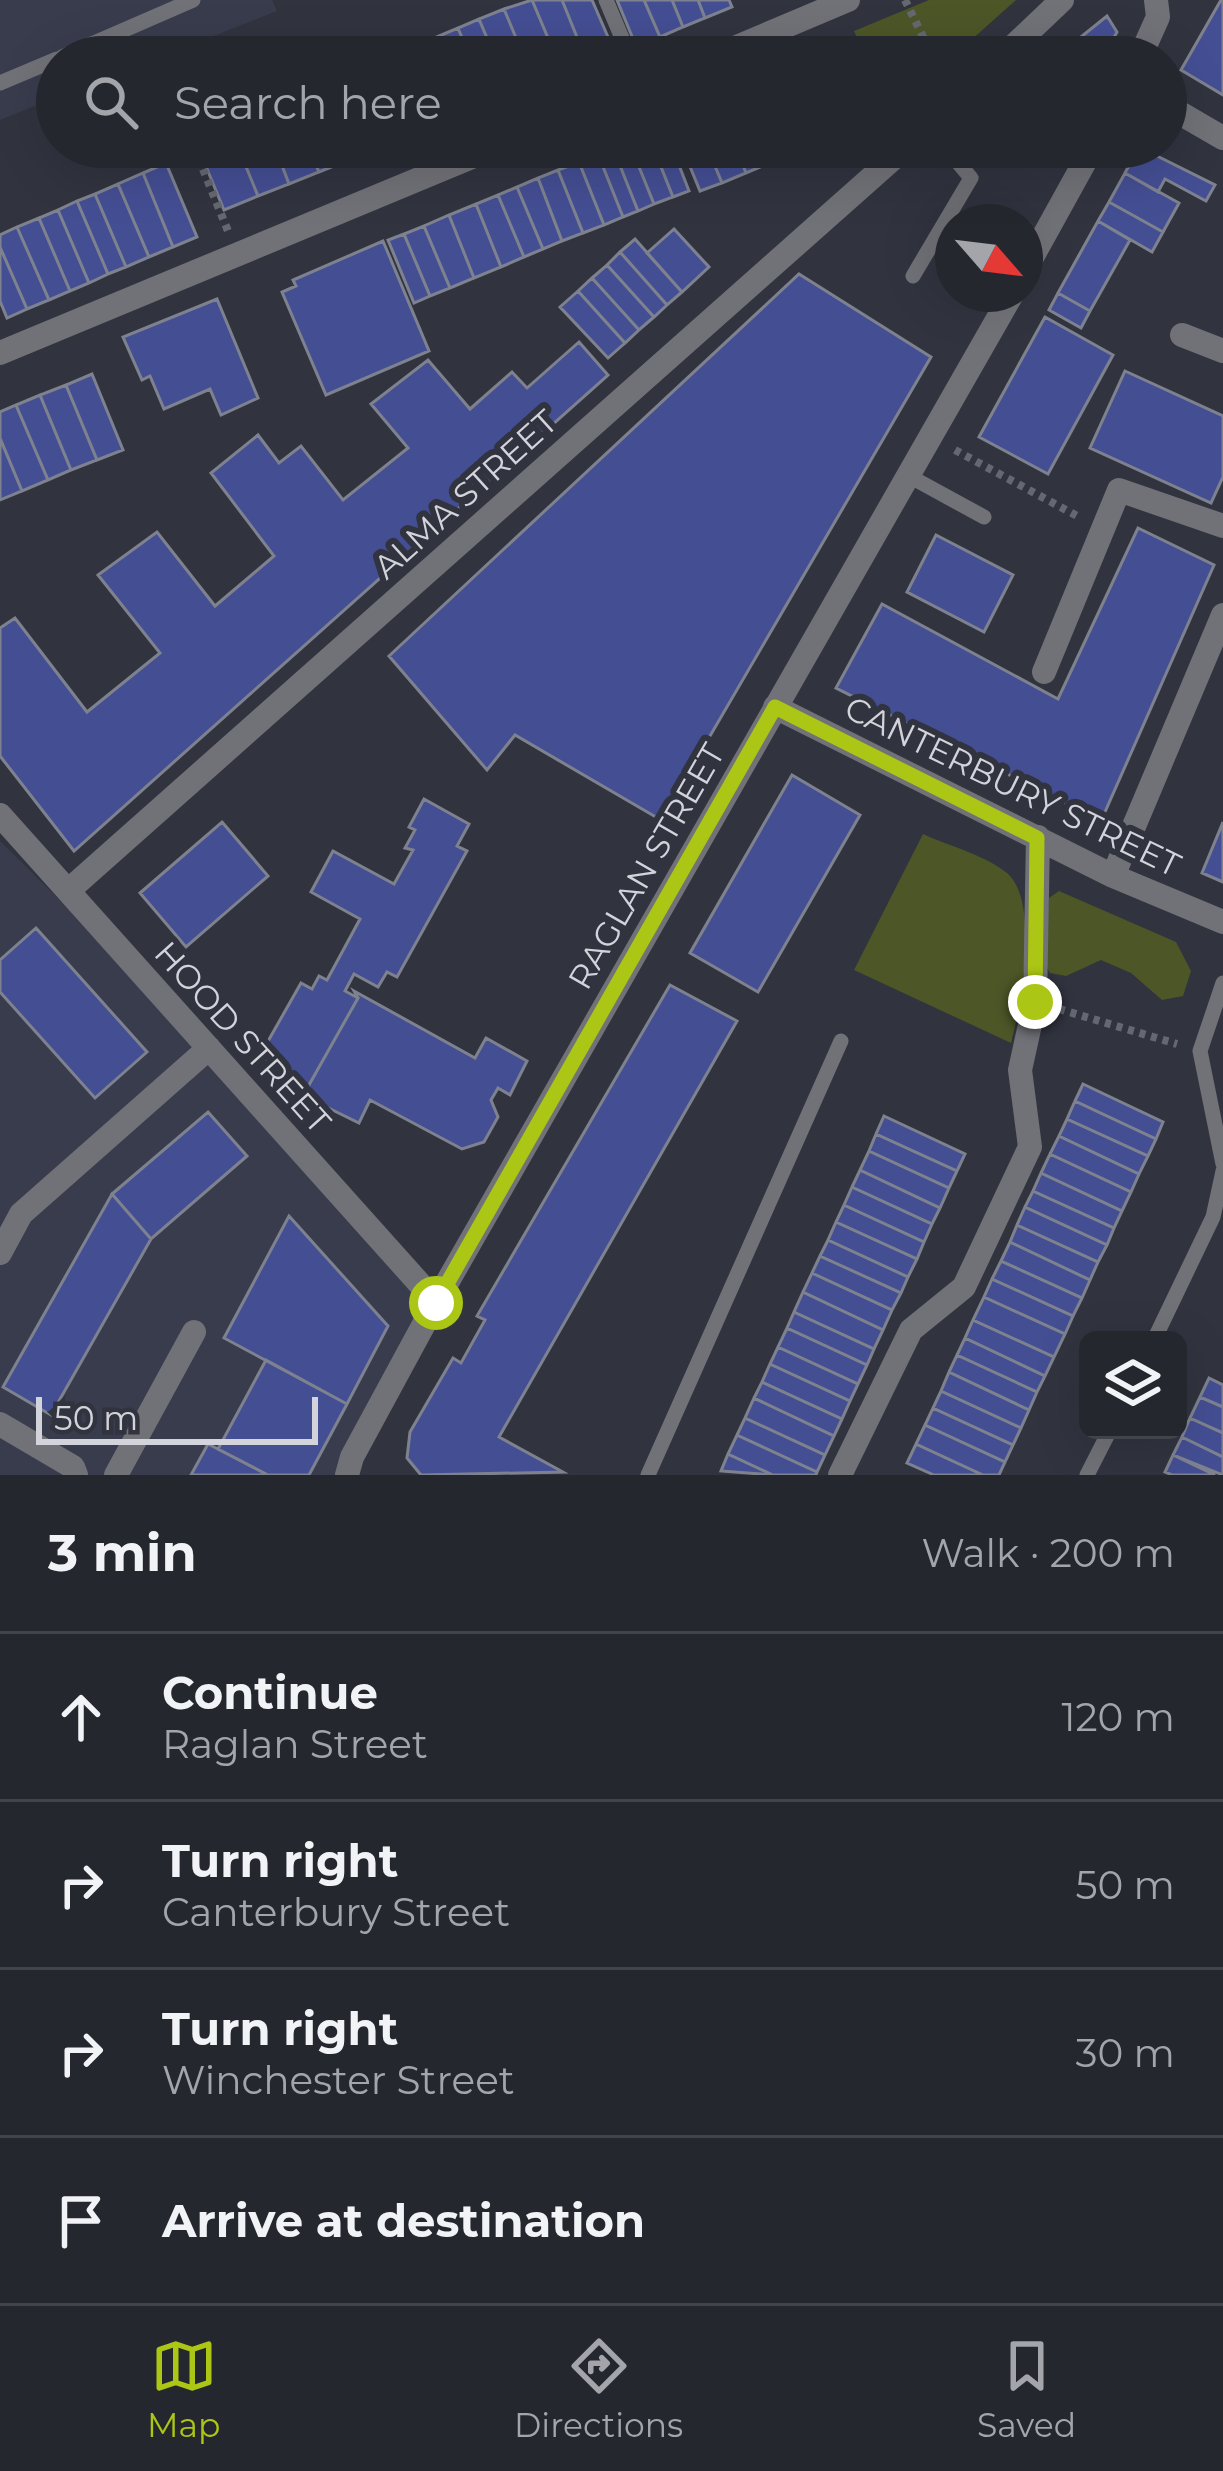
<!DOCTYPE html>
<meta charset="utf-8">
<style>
:root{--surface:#25272f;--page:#31333b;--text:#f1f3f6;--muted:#a3a5aa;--line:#42444b;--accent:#abc614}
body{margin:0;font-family:Montserrat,sans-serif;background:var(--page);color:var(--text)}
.controls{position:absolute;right:36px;bottom:36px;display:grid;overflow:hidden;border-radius:18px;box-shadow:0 12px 48px #0002}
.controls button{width:108px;height:108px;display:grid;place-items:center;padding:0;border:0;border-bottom:3px solid var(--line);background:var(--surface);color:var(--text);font:60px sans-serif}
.compass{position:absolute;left:935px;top:204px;width:108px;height:108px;border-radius:50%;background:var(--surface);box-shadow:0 12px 48px #0002;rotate:118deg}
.scale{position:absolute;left:36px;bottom:30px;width:282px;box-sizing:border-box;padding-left:12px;border:6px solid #d3d4db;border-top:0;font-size:33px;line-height:42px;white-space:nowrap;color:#d3d4db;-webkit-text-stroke:9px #31343f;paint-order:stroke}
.stop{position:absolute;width:36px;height:36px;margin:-27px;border:9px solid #abc614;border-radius:50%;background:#fff}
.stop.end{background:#abc614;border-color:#fff;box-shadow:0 3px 12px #0008}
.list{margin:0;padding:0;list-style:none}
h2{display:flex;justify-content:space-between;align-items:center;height:156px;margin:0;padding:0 48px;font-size:51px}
h2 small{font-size:39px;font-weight:400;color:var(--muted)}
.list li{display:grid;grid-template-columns:78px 1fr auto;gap:36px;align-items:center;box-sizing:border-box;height:168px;padding:0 48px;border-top:3px solid var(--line)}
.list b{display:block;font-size:45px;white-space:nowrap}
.list p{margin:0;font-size:39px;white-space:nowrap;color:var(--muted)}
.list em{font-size:39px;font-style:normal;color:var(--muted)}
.icon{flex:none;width:66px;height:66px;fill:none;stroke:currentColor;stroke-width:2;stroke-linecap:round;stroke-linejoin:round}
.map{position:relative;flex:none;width:1223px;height:1475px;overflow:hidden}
.search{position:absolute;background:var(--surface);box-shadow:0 12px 48px #0002;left:36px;right:36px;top:36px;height:132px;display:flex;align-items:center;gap:30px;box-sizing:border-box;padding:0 42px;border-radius:66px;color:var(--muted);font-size:45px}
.sheet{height:828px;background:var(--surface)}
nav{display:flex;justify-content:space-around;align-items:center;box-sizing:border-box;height:168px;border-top:3px solid var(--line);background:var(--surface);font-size:33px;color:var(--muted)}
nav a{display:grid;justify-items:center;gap:6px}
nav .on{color:var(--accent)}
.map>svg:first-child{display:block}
.built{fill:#383c4d}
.green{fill:#4c5627}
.building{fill:#444e93;stroke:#7e828f;stroke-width:3}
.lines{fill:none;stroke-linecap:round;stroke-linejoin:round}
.path{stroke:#656871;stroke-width:8;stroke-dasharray:6 6;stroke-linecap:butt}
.lane{stroke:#717278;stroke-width:15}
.street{stroke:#717278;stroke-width:24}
.route{stroke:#abc614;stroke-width:15}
.labels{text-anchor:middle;stroke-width:12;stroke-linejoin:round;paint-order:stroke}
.street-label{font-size:33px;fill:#d3d4db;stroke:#31343f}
</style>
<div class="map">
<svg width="1223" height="1475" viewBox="0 0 1223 1475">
<rect width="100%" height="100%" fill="#31343f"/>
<!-- built -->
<path class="built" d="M 0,0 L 272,0 L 277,11 L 160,57 L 57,57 L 57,97 L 0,120 Z
M 0,841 L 209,1048 L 436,1302 L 347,1475 L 0,1475 Z"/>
<!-- green -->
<path class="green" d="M 929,0 L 1016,0 L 952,57 L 866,57 L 854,31 Z
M 923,834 C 949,846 985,855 1007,873 C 1040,901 1021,1005 1011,1043 L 854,970 Z
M 1059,891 L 1176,942 L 1191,971 L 1183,996 L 1162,1000 L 1131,973 L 1101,960 L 1066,976 L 1050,973 L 1044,963 L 1049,898 Z"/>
<!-- building -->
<path class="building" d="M 532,0 L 562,0 L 585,57 L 556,57 Z
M 532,0 L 556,57 L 524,57 L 504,9 Z
M 562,0 L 592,0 L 614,51 L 585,57 Z
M 617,0 L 644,0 L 660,37 L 636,46 Z
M 644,0 L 672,0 L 683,27 L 660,37 Z
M 672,0 L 698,0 L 705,18 L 683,27 Z
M 698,0 L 729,0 L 732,7 L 705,18 Z
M 1221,0 L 1223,0 L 1223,95 L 1181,70 Z
M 504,9 L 524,57 L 495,57 L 479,19 Z
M 1107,16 L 1117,32 L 1103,57 L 1056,57 Z
M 479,19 L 495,57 L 470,57 L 458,28 Z
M 458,28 L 470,57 L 442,57 L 434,38 Z
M 434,38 L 442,57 L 412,57 L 408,49 Z
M 198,147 L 238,147 L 258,196 L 224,210 Z
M 238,147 L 275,147 L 289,184 L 258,196 Z
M 275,147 L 308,147 L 319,172 L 289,184 Z
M 308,147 L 338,147 L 344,162 L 319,172 Z
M 338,147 L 365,147 L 367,152 L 344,162 Z
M 631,147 L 654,204 L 638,211 L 613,148 Z
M 631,147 L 653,147 L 673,197 L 654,204 Z
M 653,147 L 672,147 L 689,191 L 673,197 Z
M 682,147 L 707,147 L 722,183 L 700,191 Z
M 707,147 L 736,147 L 746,173 L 722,183 Z
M 736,147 L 768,147 L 774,161 L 746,173 Z
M 768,147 L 799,147 L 800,150 L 774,161 Z
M 1139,147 L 1215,185 L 1206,201 L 1165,179 L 1158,192 L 1125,173 Z
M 613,148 L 638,211 L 623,217 L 598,154 Z
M 598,154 L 623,217 L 604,225 L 579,162 Z
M 579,162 L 604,225 L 583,233 L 558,170 Z
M 166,163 L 197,237 L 173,247 L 143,173 Z
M 558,170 L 583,233 L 562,241 L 538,178 Z
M 143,173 L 173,247 L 149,257 L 118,184 Z
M 1125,173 L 1179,203 L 1163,232 L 1109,202 Z
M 538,178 L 562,241 L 543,249 L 517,187 Z
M 118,184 L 149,257 L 126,267 L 95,194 Z
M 517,187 L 543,249 L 524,257 L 498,195 Z
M 95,194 L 126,267 L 108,274 L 77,201 Z
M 498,195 L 524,257 L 501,267 L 476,204 Z
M 77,201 L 108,274 L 89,283 L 58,210 Z
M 1109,202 L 1163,232 L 1152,252 L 1098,221 Z
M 476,204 L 501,267 L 474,278 L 449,215 Z
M 58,210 L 89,283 L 70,291 L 39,218 Z
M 449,215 L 474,278 L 450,288 L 424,226 Z
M 39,218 L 70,291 L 49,300 L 17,227 Z
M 1098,221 L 1130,240 L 1090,311 L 1058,293 Z
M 424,226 L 450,288 L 430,296 L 404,234 Z
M 17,227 L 49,300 L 27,309 L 0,247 L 0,235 Z
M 674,229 L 709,267 L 682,292 L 647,253 Z
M 404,234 L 430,296 L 414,303 L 388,240 Z
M 635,239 L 682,292 L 667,305 L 620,252 Z
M 383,241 L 429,351 L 326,395 L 282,292 L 296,286 L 293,280 Z
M 0,247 L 27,309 L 7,318 L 0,301 Z
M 620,252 L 667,305 L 654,317 L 607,265 Z
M 607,265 L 654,317 L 639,330 L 592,278 Z
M 799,274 L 931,357 L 661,820 L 515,735 L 487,770 L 389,656 Z
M 592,278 L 639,330 L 625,343 L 578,291 Z
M 578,291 L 625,343 L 608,358 L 560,307 Z
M 1058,293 L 1090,311 L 1081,328 L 1049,310 Z
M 217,299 L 258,398 L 221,415 L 210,389 L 164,409 L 150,376 L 142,380 L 123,337 Z
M 1045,317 L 1113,355 L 1048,474 L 979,437 Z
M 579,342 L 608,375 L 74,851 L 0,756 L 0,628 L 15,618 L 87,712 L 160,653 L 98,575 L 157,532 L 215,606 L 274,556 L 211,473 L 258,435 L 279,463 L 301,446 L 343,500 L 408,448 L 371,404 L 428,360 L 470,409 L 512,372 L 527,388 Z
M 1125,371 L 1223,416 L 1223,477 L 1211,503 L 1090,448 Z
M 92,374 L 123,450 L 97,460 L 66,385 Z
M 66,385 L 97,460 L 71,470 L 40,395 Z
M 40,395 L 71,470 L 48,480 L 16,405 Z
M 16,405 L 48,480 L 22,491 L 0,438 L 0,412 Z
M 0,438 L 22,491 L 0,500 Z
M 1138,528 L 1214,565 L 1101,821 L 836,688 L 882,604 L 1058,699 Z
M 936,535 L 1013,575 L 984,632 L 907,592 Z
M 792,775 L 860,815 L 758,992 L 690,953 Z
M 424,799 L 469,824 L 457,846 L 467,851 L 397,977 L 387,972 L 378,987 L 354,974 L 345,991 L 358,998 L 305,1092 L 270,1072 L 274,1064 L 259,1057 L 301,983 L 312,989 L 319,976 L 327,980 L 360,919 L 311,892 L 333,851 L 394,884 L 413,850 L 405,848 L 415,830 L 409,827 Z
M 222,822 L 268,876 L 186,947 L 140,893 Z
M 1223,822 L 1223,882 L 1202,873 Z
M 36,928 L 147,1052 L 95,1098 L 0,992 L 0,960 Z
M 670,985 L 737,1021 L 499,1437 L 563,1472 L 421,1475 L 407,1458 L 410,1432 L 453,1358 L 461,1363 L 485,1320 L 477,1316 Z
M 354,991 L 475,1058 L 486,1038 L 527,1061 L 510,1095 L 498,1088 L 491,1100 L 498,1117 L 484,1142 L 462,1149 L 370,1100 L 359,1123 L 298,1093 L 305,1092 L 358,998 Z
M 1083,1084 L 1163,1122 L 1156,1139 L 1075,1101 Z
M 1075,1101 L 1156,1139 L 1148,1156 L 1067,1119 Z
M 208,1112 L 247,1156 L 151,1239 L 112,1194 Z
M 884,1116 L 965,1154 L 957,1171 L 876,1134 Z
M 1067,1119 L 1148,1156 L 1139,1174 L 1059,1136 Z
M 876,1134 L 957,1171 L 949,1188 L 869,1151 Z
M 1059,1136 L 1139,1174 L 1131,1192 L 1050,1154 Z
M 869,1151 L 949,1188 L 940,1208 L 860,1170 Z
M 1050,1154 L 1131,1192 L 1122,1211 L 1041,1173 Z
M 860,1170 L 940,1208 L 932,1224 L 852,1187 Z
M 1041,1173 L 1122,1211 L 1114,1228 L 1033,1191 Z
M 852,1187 L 932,1224 L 924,1242 L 844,1205 Z
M 1033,1191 L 1114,1228 L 1107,1245 L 1025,1207 Z
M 112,1194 L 151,1239 L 51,1415 L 3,1387 Z
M 844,1205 L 924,1242 L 917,1259 L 836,1222 Z
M 1025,1207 L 1107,1245 L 1098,1262 L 1017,1225 Z
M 289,1216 L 388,1326 L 347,1404 L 224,1338 Z
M 836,1222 L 917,1259 L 908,1277 L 828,1240 Z
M 1017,1225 L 1098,1262 L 1090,1280 L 1010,1242 Z
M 828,1240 L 908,1277 L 901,1293 L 820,1256 Z
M 1010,1242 L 1090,1280 L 1082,1298 L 1001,1261 Z
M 820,1256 L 901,1293 L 892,1310 L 812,1273 Z
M 1001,1261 L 1082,1298 L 1073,1316 L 992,1279 Z
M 812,1273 L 892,1310 L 883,1330 L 803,1292 Z
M 992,1279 L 1073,1316 L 1065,1334 L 984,1297 Z
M 803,1292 L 883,1330 L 874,1349 L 794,1312 Z
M 984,1297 L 1065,1334 L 1054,1357 L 973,1320 Z
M 794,1312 L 874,1349 L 867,1365 L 787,1328 Z
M 973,1320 L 1054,1357 L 1045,1376 L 965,1338 Z
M 787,1328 L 867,1365 L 858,1384 L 778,1347 Z
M 965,1338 L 1045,1376 L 1037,1392 L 957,1355 Z
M 778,1347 L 858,1384 L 850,1401 L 770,1364 Z
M 957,1355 L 1037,1392 L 1029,1410 L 949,1372 Z
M 266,1360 L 347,1404 L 309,1475 L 268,1475 L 218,1449 Z
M 770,1364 L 850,1401 L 842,1419 L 762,1382 Z
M 949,1372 L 1029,1410 L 1021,1428 L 941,1391 Z
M 1209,1378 L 1223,1385 L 1223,1407 L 1200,1397 Z
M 762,1382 L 842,1419 L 834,1436 L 754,1398 Z
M 941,1391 L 1021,1428 L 1013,1445 L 933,1408 Z
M 1200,1397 L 1223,1407 L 1223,1433 L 1190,1418 Z
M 754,1398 L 834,1436 L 825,1455 L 745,1418 Z
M 933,1408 L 1013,1445 L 1005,1462 L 925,1425 Z
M 745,1418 L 825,1455 L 817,1472 L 737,1435 Z
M 1190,1418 L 1223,1433 L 1223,1457 L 1182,1437 Z
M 925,1425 L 1005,1462 L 999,1475 L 983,1475 L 916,1444 Z
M 737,1435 L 817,1472 L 816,1475 L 773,1475 L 728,1454 Z
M 1182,1437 L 1223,1457 L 1223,1475 L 1173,1455 Z
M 208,1444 L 218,1449 L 268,1475 L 191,1475 Z
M 916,1444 L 983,1475 L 934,1475 L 907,1463 Z
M 728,1454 L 773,1475 L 721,1471 Z
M 1173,1455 L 1215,1475 L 1172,1475 L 1165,1472 Z"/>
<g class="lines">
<!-- path -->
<path class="path" d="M 905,0 L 933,57
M 194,147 L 228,231
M 955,450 L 1079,517
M 1059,1009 L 1177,1044"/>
<!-- lane -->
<path class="lane" d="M 606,0 L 630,57
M 62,57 L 193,0
M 0,83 L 57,59
M 913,276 L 971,178 L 945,147
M 909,476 L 984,517
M 1223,983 L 1200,1051 L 1223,1164
M 1154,1340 L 1213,1217 L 1223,1171
M 648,1475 L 841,1041
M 1087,1475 L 1110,1430"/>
<!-- street -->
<path class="street" d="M 713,57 L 848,0
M 1002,57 L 1062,0
M 1140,57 L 1158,17 L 1156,0
M 1166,105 L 1223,138
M 1025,270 L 1093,147
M 1182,335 L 1223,351
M 0,353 L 496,147
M 1044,672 L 1119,490 L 1223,526
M 775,707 L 1113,876 L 1223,922
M 0,815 L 436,1302
M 1113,876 L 1223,615
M 69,890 L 906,147
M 0,1253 L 21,1214 L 209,1048
M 0,1424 L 73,1467 L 76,1475
M 116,1475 L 194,1332
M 347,1475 L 352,1457 L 436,1302 L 1012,294
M 840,1475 L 911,1330 L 964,1287 L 1030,1147 L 1020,1070 L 1035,1002 L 1038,837"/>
</g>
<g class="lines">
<!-- route -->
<path class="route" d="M 436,1303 L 775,707 L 1037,838 L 1035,1002"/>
</g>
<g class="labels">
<!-- street labels -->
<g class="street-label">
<text transform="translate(465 494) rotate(-42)" y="12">ALMA STREET</text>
<text transform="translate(1013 786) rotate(26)" y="12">CANTERBURY STREET</text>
<text transform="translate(646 866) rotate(-60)" y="12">RAGLAN STREET</text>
<text transform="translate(243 1037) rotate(48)" y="12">HOOD STREET</text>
</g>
</g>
</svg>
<div class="controls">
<button><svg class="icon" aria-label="layers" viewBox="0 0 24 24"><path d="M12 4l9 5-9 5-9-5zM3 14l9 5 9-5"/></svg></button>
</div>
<svg class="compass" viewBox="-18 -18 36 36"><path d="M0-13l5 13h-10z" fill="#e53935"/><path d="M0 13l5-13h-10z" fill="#a3a5aa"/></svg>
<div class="scale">50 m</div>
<div class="stop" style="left:436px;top:1303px"></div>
<div class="stop end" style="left:1035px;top:1002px"></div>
<div class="search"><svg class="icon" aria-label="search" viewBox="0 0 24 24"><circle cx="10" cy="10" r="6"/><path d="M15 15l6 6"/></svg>Search here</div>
</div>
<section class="sheet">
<h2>3 min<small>Walk · 200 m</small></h2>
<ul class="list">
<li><svg class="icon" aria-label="ahead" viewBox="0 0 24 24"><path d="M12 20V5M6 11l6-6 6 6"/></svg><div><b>Continue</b><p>Raglan Street</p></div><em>120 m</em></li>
<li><svg class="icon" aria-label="right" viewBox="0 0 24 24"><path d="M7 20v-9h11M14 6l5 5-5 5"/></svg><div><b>Turn right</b><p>Canterbury Street</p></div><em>50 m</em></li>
<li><svg class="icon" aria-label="right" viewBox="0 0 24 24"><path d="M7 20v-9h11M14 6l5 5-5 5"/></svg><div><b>Turn right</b><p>Winchester Street</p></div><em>30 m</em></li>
<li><svg class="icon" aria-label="arrive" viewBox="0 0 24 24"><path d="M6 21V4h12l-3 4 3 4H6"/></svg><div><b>Arrive at destination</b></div></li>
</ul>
</section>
<nav>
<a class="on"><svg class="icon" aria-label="map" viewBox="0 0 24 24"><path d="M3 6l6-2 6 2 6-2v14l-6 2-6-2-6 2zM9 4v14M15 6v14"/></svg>Map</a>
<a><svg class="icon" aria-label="directions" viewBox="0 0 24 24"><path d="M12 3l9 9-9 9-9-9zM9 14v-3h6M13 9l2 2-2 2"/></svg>Directions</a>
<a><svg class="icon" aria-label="saved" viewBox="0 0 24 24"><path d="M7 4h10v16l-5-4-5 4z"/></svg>Saved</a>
</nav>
